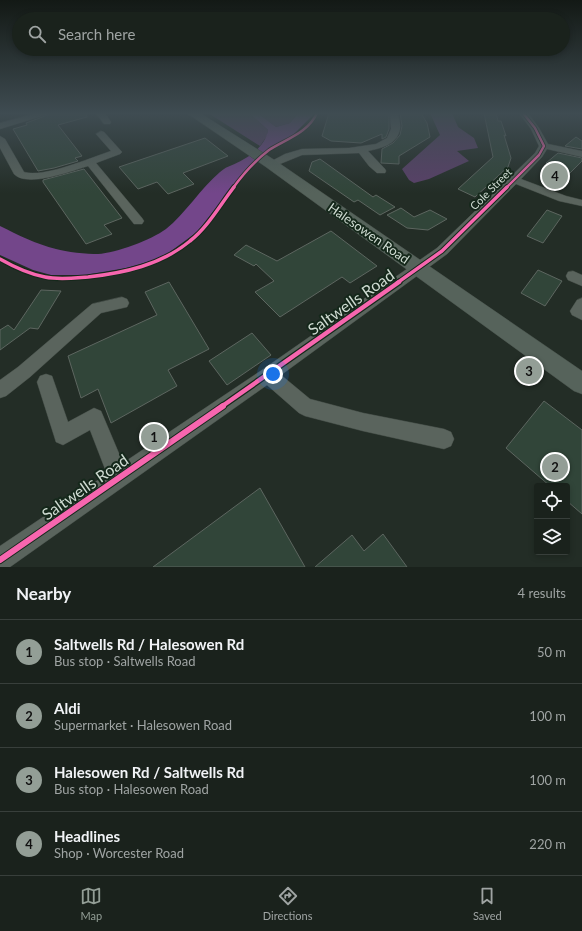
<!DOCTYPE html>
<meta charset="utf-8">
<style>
:root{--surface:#1a221c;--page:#232a25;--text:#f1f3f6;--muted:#9fa4a3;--line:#383f3b;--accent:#939e96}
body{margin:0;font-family:Lato,sans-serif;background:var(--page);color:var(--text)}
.controls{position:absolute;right:12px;bottom:12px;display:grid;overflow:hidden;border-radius:4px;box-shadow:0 2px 6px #0003}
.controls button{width:36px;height:36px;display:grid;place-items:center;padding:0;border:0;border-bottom:1px solid var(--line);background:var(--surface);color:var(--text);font:20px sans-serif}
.you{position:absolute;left:273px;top:374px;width:14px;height:14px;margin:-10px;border:3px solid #fff;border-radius:50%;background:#1a73e8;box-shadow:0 0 0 6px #1a73e833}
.badge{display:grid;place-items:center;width:26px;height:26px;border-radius:50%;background:var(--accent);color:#111;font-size:13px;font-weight:700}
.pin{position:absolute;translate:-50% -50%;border:2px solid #fff;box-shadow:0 1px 4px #0006}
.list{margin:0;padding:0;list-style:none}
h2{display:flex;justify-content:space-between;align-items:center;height:52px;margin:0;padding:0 16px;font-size:17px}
h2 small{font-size:13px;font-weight:400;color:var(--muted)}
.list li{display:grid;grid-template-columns:26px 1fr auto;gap:12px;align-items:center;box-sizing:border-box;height:64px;padding:0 16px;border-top:1px solid var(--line)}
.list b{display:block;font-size:15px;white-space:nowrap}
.list p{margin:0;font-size:13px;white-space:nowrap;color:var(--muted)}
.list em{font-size:13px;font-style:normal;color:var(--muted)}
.icon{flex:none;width:22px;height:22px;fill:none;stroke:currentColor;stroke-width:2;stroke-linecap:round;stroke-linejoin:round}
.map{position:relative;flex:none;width:582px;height:567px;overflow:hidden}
.search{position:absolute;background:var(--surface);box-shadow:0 2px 6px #0003;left:12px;right:12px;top:12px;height:44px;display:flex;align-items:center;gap:10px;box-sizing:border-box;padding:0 14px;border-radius:22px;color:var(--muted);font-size:15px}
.sheet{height:308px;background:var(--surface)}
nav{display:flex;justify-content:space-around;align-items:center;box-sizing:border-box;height:56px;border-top:1px solid var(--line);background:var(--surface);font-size:11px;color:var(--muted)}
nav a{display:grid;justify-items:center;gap:2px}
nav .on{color:var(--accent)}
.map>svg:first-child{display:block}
.green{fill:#5a4069}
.water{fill:#73468a}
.building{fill:#314539;stroke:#5d6660}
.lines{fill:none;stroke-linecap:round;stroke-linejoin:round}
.minor-casing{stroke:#3f4842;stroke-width:1}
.major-casing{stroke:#3f4842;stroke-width:1}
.minor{fill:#5a645d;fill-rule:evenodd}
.major{fill:#56635b;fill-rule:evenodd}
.cycleway-far3-casing{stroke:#15281b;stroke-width:4}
.cycleway-far2-casing{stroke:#15281b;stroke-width:5.5}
.cycleway-far1-casing{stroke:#15281b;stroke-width:7}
.cycleway-casing{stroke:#15281b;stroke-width:8}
.cycleway-far3{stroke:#f766af;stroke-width:2.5}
.cycleway-far2{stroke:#f766af;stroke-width:3.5}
.cycleway-far1{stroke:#f766af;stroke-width:4.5}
.cycleway{stroke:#f766af;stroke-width:6}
.labels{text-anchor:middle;stroke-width:4;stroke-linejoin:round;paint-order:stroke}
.far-street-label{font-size:11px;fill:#cfdbd2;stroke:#15281b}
.street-label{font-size:13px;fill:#cfdbd2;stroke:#15281b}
.near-street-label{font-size:16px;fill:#cfdbd2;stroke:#15281b}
</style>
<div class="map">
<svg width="582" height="567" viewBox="0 0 582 567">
<rect width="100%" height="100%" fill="#232d26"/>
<!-- green -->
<path class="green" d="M 208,113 L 249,113 L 268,130 L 267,136 L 260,146 Z
M 258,113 L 298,113 L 290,123 L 276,127 Z
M 430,113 L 452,113 L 458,127 L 474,138 L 478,148 L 457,151 L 469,161 L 429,179 L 414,183 L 409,180 L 402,169 L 440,135 Z"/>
<!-- water -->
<path class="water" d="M 249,113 L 258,113 L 276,127 L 290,123 L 298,113 L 315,113 L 289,139 L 270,148 L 249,166 L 197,232 L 167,254 L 154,260 L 126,268 L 85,275 L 51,275 L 33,270 L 0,255 L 0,226 C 18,235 36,244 56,249 C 66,252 87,254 98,254 C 116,253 151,240 166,229 C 185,214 201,188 220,172 C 228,165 235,165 244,159 C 255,153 266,143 268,130 Z"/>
<!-- building -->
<path class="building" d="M 53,113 L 86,113 L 87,117 L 58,125 L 82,156 L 75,158 L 78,161 L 54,168 L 38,171 L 13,129 L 27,125 L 26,123 Z
M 329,113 L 389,113 L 389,129 L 386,137 L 382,139 L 382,134 L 361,143 L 331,141 L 322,136 Z
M 400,113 L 421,113 L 427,123 L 430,137 L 399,156 L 399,164 L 381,163 L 382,149 L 393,143 L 400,135 L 402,126 Z
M 484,113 L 496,113 L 498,121 L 501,121 L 506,136 L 504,135 L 511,158 L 508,167 L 475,197 L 458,189 L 493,157 Z
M 576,137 L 582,141 L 582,149 L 565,146 Z
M 205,138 L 228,156 L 183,173 L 194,184 L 168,194 L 157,182 L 138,189 L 119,167 Z
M 558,153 L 582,158 L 582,161 L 556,187 L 542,182 L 549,176 L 541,173 L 549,165 L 546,163 Z
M 320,159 L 373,197 L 376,195 L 395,207 L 380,215 L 358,200 L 354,202 L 309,171 L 312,162 Z
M 84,169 L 122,218 L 104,225 L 112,234 L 86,244 L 43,182 L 43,180 Z
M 401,208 L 414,217 L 430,210 L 447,219 L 428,230 L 407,228 L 387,215 Z
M 547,210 L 562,216 L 543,243 L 527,236 Z
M 331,231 L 377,266 L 350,283 L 342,277 L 280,317 L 255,292 L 274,281 L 256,264 L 254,266 L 234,255 L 246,245 L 277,261 Z
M 538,270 L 562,281 L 545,306 L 521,293 Z
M 169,282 L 209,349 L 168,370 L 177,386 L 111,423 L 98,389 L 81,398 L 68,356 L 157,315 L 145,292 Z
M 41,290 L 61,291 L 38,329 L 30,328 L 0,350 L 0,330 L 8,325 L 14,330 Z
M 252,333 L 271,355 L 227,385 L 209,361 Z
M 544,401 L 582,430 L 582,514 L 567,501 L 567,486 L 550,486 L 506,448 Z
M 260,488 L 305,567 L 153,567 Z
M 383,534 L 407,567 L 315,567 L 352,535 L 364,551 Z"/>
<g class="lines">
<!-- minor casing -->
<g class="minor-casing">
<path id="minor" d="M 37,113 L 52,113 L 0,129 L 0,123 Z
M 96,113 L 105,113 L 111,122 L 110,124 L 104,124 Z
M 390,113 L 398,113 C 399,118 401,125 400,129 C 397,145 381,148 368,151 L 385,169 L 386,171 L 385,173 L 377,173 L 369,166 L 359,153 L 302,155 L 275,166 L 271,167 L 266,164 L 285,154 L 302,149 L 349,148 L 376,144 L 387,138 L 391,129 Z
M 519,113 L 528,113 L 539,128 L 548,144 L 582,151 L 582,157 L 547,149 L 542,157 L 521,179 L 566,196 L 582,200 L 582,206 L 559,201 L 516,184 L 447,254 L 281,375 L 310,399 L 363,413 L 444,429 L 451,432 L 454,439 L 451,446 L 444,449 L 363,431 L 305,416 L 299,413 L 267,385 L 10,567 L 0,567 L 0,546 L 107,474 L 90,430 L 63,445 L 56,442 L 37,382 L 40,376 L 46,374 L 52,376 L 68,422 L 94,408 L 101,411 L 123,463 L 262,370 L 437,248 L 535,153 L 539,146 L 531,129 Z
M 101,131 L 104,132 L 122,152 L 120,154 L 96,163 L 142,218 L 144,221 L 142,224 L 134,224 L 88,166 C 72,171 27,188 14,174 L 0,148 L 0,136 L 5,139 L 24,172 C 44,178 90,158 111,151 L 96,134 Z
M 573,271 L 582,275 L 582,286 L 568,280 L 566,276 L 568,272 Z
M 122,297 L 127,299 L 129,303 L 127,307 L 101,313 L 30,377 L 6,396 L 0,398 L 0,380 L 18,367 L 92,304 Z
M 582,298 L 582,320 L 572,315 L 570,311 L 577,300 Z"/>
</g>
<!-- major casing -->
<g class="major-casing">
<path id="major" d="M 187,113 L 200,113 L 276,161 L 582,371 L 582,394 L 574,391 L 266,167 Z"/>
</g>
<!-- minor -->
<use href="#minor" class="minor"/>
<!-- major -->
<use href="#major" class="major"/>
<!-- cycleway-far3 casing -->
<g class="cycleway-far3-casing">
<path id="cycleway-far3" d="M 233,188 C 243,174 256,160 269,150 C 286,139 308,133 317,113
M 506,188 L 539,155 L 544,146 L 535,128 L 523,113"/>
</g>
<!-- cycleway-far2 casing -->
<g class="cycleway-far2-casing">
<path id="cycleway-far2" d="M 0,259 C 14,267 29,274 45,277 C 59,280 74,278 88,277 C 124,273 161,265 190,241 C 208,227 220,205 234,187
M 397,283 L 442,251 L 507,187"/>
</g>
<!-- cycleway-far1 casing -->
<g class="cycleway-far1-casing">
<path id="cycleway-far1" d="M 221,407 L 399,282"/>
</g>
<!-- cycleway casing -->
<g class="cycleway-casing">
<path id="cycleway" d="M 0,560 L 223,406"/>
</g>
<!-- cycleway-far3 -->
<use href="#cycleway-far3" class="cycleway-far3"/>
<!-- cycleway-far2 -->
<use href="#cycleway-far2" class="cycleway-far2"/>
<!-- cycleway-far1 -->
<use href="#cycleway-far1" class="cycleway-far1"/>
<!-- cycleway -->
<use href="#cycleway" class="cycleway"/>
</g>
<!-- sky -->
<linearGradient id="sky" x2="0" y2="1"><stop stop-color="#131915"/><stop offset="0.59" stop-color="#3f4c52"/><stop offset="1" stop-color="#3f4c52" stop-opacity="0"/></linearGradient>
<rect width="582" height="193" fill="url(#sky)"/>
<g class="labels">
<!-- far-street labels -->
<g class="far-street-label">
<text transform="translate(491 189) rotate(-45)" y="4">Cole Street</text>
</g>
<!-- street labels -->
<g class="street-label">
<text transform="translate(369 233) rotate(35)" y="5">Halesowen Road</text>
</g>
<!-- near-street labels -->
<g class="near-street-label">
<text transform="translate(351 302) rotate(-35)" y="6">Saltwells Road</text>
<text transform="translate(85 487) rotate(-35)" y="6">Saltwells Road</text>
</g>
</g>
</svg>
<div class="controls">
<button><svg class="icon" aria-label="locate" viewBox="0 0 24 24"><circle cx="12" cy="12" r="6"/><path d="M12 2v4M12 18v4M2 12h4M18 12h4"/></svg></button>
<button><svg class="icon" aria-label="layers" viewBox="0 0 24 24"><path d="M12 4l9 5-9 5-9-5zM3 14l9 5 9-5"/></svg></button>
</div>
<div class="you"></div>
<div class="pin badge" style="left:154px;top:437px">1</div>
<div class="pin badge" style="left:555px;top:467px">2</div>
<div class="pin badge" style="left:529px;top:371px">3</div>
<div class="pin badge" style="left:555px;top:176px">4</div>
<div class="search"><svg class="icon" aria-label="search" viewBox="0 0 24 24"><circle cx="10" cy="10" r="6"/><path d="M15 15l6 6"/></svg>Search here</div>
</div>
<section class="sheet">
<h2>Nearby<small>4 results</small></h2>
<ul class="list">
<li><span class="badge">1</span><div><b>Saltwells Rd / Halesowen Rd</b><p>Bus stop · Saltwells Road</p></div><em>50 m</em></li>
<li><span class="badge">2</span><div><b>Aldi</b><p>Supermarket · Halesowen Road</p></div><em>100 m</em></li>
<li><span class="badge">3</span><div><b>Halesowen Rd / Saltwells Rd</b><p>Bus stop · Halesowen Road</p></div><em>100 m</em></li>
<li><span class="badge">4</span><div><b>Headlines</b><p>Shop · Worcester Road</p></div><em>220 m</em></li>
</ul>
</section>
<nav>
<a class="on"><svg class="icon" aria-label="map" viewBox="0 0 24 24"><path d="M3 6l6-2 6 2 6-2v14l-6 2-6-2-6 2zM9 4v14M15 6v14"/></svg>Map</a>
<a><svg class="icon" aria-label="directions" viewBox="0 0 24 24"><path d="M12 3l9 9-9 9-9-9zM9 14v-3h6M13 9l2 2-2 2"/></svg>Directions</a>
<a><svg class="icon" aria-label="saved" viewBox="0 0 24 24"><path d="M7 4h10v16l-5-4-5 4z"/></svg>Saved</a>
</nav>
